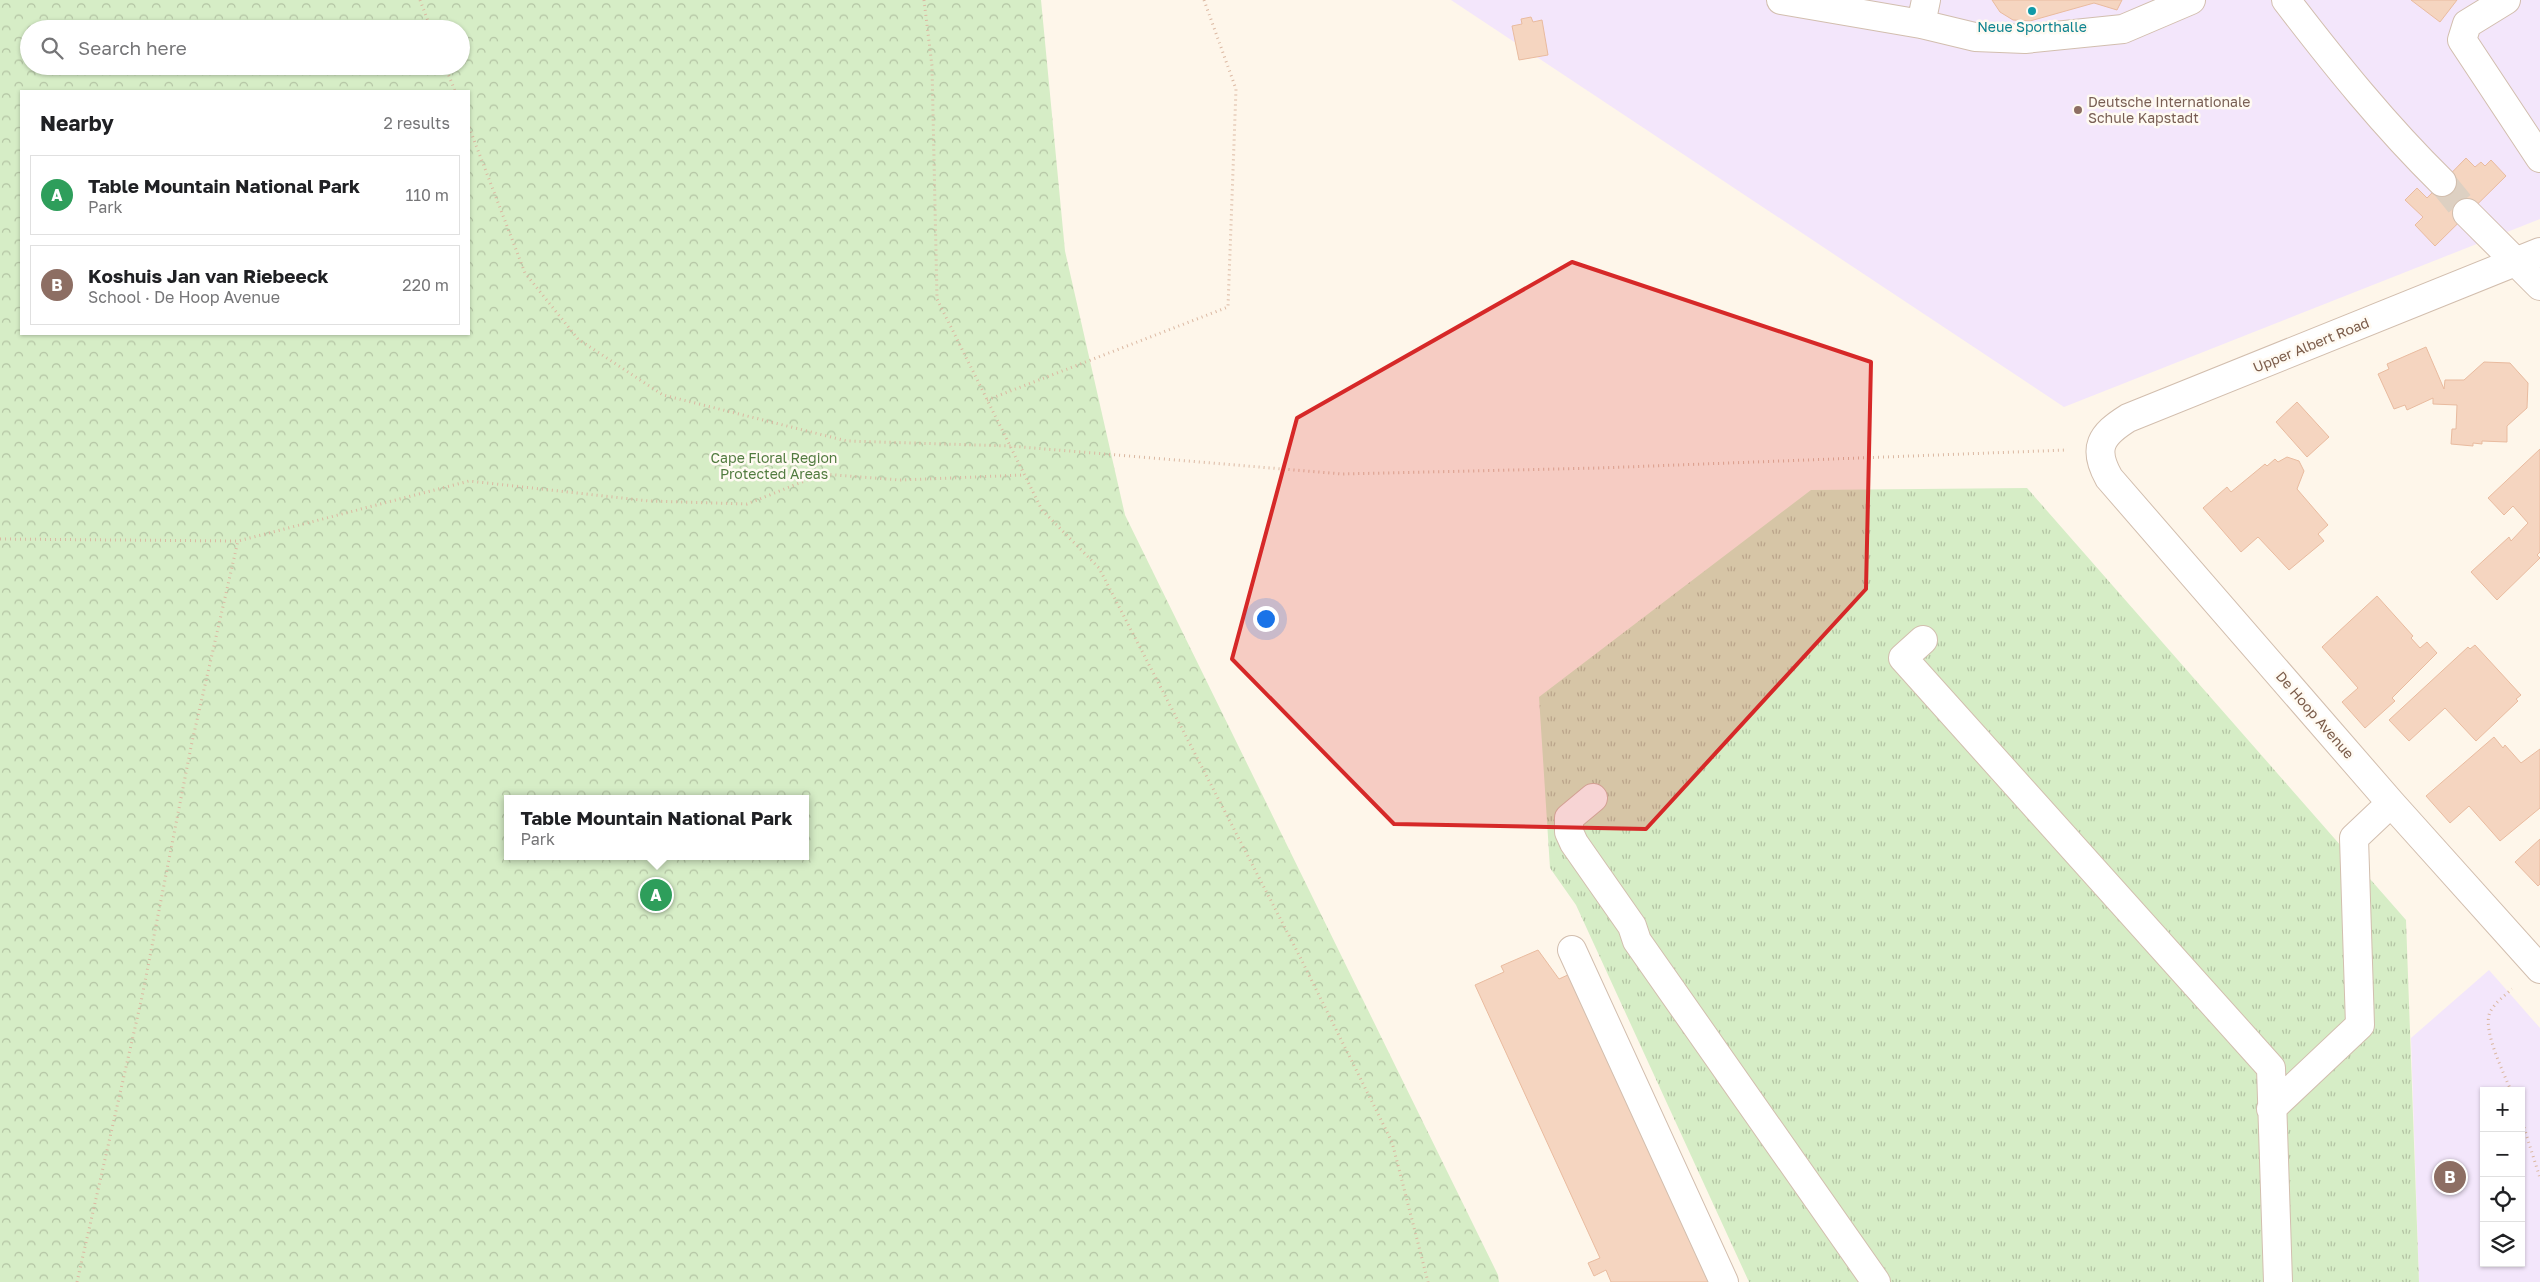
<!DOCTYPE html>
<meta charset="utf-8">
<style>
:root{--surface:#fff;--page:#f6f6f6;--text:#202124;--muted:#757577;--line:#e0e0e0;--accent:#ee6e49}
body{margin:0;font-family:"Golos Text",sans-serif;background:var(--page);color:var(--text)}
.controls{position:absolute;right:15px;bottom:15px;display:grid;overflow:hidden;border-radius:0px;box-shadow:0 1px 4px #0004}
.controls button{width:45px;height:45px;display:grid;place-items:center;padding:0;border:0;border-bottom:1px solid var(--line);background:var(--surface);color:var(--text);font:25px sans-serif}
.you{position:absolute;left:1265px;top:618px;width:18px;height:18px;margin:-12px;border:4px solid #fff;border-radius:50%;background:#1a73e8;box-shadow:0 0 0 8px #1a73e833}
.badge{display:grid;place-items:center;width:32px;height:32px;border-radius:50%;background:var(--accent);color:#fff;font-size:16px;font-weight:700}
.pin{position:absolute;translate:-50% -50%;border:2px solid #fff;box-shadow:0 1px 5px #0006}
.popup{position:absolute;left:504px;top:795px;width:305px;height:65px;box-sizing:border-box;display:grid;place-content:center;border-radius:0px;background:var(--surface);filter:drop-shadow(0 1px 4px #0005);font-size:16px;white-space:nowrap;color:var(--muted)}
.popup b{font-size:19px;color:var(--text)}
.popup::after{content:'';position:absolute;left:50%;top:100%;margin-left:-10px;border:10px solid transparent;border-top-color:var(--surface)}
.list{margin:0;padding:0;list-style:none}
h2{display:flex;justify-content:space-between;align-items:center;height:65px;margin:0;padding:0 20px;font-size:21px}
h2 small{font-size:16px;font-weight:400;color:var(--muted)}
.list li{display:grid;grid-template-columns:32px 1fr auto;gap:15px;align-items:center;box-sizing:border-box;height:80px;margin:0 10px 10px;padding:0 10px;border:1px solid var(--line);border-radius:0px}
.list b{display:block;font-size:19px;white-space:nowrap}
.list p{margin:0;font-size:16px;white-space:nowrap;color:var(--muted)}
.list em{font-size:16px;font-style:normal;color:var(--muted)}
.icon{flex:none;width:28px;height:28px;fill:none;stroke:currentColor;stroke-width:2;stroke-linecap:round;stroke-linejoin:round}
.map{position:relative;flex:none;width:2540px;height:1282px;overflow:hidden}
.search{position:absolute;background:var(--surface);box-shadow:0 1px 4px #0004;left:20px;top:20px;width:450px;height:55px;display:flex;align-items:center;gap:12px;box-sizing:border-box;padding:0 18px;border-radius:28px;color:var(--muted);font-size:19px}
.panel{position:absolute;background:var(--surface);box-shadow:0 1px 4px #0004;left:20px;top:90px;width:450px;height:245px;border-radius:0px}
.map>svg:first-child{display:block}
.education{fill:#f3e6fb;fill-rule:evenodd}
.grass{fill:url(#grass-tufts)}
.park{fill:url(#park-crowns);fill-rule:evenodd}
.building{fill:#f5d5c0;stroke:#e9bb9f}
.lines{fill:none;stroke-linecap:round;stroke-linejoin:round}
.minor-tunnel{stroke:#ddd0c2;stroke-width:28;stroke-dasharray:28 14;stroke-linecap:butt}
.minor-casing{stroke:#d2beae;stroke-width:30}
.path{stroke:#dbb8a2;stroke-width:3;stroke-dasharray:1 4;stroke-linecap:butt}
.minor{stroke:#fff;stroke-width:28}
.marked{fill:#d62828;fill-opacity:0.2;stroke:#d62828;stroke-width:4;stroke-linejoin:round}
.culture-dot{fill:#0f9aa8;stroke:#fffaf2;stroke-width:2}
.education-dot{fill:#8d6e63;stroke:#fffaf2;stroke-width:2}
.labels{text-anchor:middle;stroke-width:5;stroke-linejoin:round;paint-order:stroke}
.culture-label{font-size:14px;fill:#0d838f;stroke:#fffaf2}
.education-label{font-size:14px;fill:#785e54;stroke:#fffaf2;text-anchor:start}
.street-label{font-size:14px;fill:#7b5c4a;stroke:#fffaf2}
.park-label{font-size:14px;fill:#517b3f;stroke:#fffaf2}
</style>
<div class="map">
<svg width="2540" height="1282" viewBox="0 0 2540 1282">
<defs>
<pattern id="grass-tufts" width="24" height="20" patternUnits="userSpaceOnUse" patternTransform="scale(1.25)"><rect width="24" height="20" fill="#d6edc6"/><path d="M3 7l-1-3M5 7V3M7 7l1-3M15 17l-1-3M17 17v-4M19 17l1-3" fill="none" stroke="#b3c3a3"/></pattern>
<pattern id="park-crowns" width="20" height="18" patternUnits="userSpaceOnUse" patternTransform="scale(1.25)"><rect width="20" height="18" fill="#d6edc6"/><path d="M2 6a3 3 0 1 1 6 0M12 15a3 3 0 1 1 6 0" fill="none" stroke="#b3c3a3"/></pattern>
</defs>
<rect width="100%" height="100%" fill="#fef6ea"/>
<!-- education -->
<path class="education" d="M 1451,0 L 2540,0 L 2540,219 L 2064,407 Z
M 2489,970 L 2540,1028 L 2540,1282 L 2419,1282 L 2411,1038 ZM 2484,1091 L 2521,1091 L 2521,1263 L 2484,1263 Z"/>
<!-- grass -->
<path class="grass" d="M 2027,488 L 2406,920 L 2419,1282 L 1749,1282 L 1576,905 L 1550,868 L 1539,697 L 1811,490 Z"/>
<!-- park -->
<path class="park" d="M 0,0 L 1041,0 L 1065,251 L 1125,515 L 1498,1275 L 1499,1282 L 0,1282 ZM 29,29 L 461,29 L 461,66 L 29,66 ZM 21,91 L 469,91 L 469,334 L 21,334 ZM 507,799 L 805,799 L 805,856 L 507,856 Z"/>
<!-- building -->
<path class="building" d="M 1992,0 L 2122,0 L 2117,10 L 2094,3 L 2030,21 L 2013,20 L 2000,12 Z
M 2411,0 L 2457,0 L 2440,22 Z
M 1531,17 L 1533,22 L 1542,20 L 1548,55 L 1519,60 L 1512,26 L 1522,24 L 1521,19 Z
M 2466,158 L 2475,167 L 2481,162 L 2485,166 L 2491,160 L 2506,176 L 2435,246 L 2415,225 L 2423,217 L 2405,200 L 2417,188 L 2427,198 Z
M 2426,347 L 2444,389 L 2445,380 L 2464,380 L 2484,362 L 2510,363 L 2528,383 L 2527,408 L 2507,426 L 2507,442 L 2482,441 L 2482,444 L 2473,443 L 2473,446 L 2451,444 L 2452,429 L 2456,429 L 2457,405 L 2433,404 L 2433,398 L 2407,410 L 2405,405 L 2394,409 L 2378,374 L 2389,369 L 2387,364 Z
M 2297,402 L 2329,437 L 2307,457 L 2276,422 Z
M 2540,449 L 2540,552 L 2537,555 L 2540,558 L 2497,600 L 2471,572 L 2509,537 L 2511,541 L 2528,523 L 2513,506 L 2504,515 L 2488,498 Z
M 2287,457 L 2299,461 L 2304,471 L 2297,489 L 2328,525 L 2318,534 L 2324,541 L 2289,570 L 2258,537 L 2241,552 L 2203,508 L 2227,487 L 2231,492 L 2265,464 L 2267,466 L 2275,459 L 2278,462 Z
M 2377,596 L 2413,636 L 2411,638 L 2420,648 L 2427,642 L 2437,653 L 2392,698 L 2395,701 L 2365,728 L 2342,702 L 2358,688 L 2322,647 Z
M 2475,645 L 2521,695 L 2516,699 L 2518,701 L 2476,741 L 2445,708 L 2409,741 L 2389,720 L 2468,647 L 2470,649 Z
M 2494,737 L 2503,748 L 2505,745 L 2521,763 L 2540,749 L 2540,808 L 2500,841 L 2469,806 L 2450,823 L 2426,796 Z
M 2540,839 L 2540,884 L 2538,886 L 2515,862 Z
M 1538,950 L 1559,979 L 1570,974 L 1711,1282 L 1611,1282 L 1606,1270 L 1594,1276 L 1588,1263 L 1600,1258 L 1475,985 L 1504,972 L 1501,966 Z"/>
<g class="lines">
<!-- minor-tunnel -->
<path class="minor-tunnel" d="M 2442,182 L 2467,213"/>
<!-- minor casing -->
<g class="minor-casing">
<path id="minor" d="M 1781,0 L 1921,24 L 1975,37 L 2025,39 L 2123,29 L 2191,0
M 2286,0 C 2335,64 2385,126 2442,182
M 2506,0 L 2467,24 L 2462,40 L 2540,158
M 1921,24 L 1926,0
M 2467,213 L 2540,286
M 2540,252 L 2128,418 C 2101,435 2092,448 2109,478 L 2391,803 L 2540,969
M 1923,640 L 1903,658 L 2271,1068 L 2278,1282
M 1593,798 L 1569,818 L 1569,832 L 1574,843 L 1632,926 L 1637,941 L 1876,1282
M 1572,950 L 1724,1282
M 2271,1109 L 2360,1025 L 2354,838 L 2391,803"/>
</g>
<!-- path -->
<path class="path" d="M 420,0 L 431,29
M 924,0 L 932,66 L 937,299 L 1042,510 L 1099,568 L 1298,953 L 1392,1142 L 1428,1282
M 445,66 L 455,91
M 469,127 L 525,273 L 578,339 L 663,395 L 847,441 L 1010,446 L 1342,474 L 1599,468 L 2067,450
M 987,400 L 1228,307 L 1236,89 L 1204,0
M 0,539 L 238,541 L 469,481 L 649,501 L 747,504 L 822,474 L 900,480 L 1024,475
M 2511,1091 C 2504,1073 2482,1030 2490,1012 C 2495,1003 2504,996 2512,989
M 2521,1118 L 2540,1178
M 77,1282 L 142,997 L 192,742 L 238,541"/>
<!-- minor -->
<use href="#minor" class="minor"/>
</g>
<!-- marked area -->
<path class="marked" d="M 1572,262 L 1871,362 L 1866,589 L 1646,829 L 1394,824 L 1232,659 L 1297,418 Z"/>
<!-- markers -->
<circle class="culture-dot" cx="2032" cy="11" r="5"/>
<circle class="education-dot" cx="2078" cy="110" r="5"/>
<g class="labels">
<!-- culture labels -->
<g class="culture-label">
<text x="2032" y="32">Neue Sporthalle</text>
</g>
<!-- education labels -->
<g class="education-label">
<text x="2088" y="107">Deutsche Internationale<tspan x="2088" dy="16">Schule Kapstadt</tspan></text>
</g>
<!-- street labels -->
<g class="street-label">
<text transform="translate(2311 345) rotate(-22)" y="5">Upper Albert Road</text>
<text transform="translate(2315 715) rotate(49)" y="5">De Hoop Avenue</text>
</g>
<!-- park labels -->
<g class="park-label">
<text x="774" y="463">Cape Floral Region<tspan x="774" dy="16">Protected Areas</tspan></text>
</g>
</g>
</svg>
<div class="controls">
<button>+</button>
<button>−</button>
<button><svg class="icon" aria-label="locate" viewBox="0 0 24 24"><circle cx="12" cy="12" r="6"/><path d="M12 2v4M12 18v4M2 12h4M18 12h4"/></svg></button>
<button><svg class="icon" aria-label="layers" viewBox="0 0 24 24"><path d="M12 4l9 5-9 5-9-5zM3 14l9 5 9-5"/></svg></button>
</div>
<div class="you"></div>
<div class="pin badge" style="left:656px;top:895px;background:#2e9e5b">A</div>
<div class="popup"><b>Table Mountain National Park</b>Park</div>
<div class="pin badge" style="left:2450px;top:1177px;background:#8d6e63">B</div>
<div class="search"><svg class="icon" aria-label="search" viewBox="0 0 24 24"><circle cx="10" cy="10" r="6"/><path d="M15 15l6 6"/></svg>Search here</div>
<section class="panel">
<h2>Nearby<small>2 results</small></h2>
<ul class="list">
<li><span class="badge" style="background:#2e9e5b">A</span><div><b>Table Mountain National Park</b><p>Park</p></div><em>110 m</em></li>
<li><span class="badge" style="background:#8d6e63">B</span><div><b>Koshuis Jan van Riebeeck</b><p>School · De Hoop Avenue</p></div><em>220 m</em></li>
</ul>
</section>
</div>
